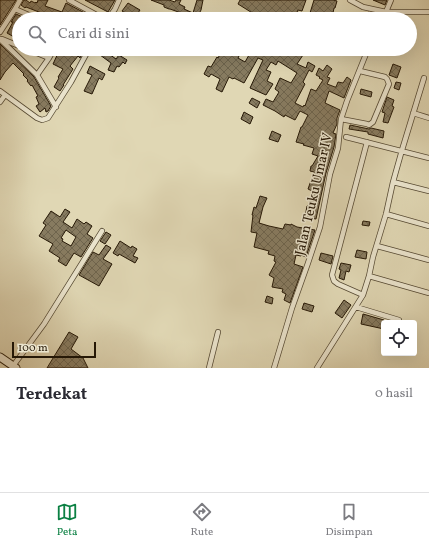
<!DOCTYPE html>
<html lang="id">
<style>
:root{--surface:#fff;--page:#f2f2f3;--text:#2b2b33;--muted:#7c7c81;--line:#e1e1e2;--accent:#0b8043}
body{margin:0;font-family:Vollkorn,serif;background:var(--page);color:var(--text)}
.controls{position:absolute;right:12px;bottom:12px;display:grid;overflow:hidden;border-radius:4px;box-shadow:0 4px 16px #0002}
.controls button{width:36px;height:36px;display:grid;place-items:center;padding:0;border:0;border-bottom:1px solid var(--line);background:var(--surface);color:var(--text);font:20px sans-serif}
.scale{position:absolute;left:12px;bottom:10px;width:84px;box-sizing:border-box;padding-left:4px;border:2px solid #261806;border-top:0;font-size:11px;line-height:14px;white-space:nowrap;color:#261806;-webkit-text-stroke:3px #ebe5ce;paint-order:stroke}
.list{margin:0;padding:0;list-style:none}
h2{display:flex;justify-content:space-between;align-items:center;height:52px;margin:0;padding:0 16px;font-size:17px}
h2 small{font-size:13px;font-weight:400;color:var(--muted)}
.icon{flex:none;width:22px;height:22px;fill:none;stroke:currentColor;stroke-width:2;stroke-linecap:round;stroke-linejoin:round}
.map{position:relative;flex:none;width:429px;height:368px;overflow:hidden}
.search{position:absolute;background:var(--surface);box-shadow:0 4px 16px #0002;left:12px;right:12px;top:12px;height:44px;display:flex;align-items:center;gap:10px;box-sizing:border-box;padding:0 14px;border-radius:22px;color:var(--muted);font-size:15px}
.sheet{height:124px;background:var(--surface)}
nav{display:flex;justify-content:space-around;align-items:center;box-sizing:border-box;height:56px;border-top:1px solid var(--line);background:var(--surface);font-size:11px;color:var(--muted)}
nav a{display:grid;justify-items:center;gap:2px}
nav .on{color:var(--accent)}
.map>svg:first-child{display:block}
.building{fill:url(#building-cross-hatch);stroke:#261806;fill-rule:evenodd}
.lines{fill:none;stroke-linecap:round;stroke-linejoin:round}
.street-casing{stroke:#544832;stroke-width:6}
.secondary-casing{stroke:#261806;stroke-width:9}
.street{stroke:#ebe5ce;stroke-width:4.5}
.secondary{stroke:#ebe5ce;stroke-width:7}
.labels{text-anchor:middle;stroke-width:3;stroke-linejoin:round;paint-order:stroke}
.street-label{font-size:14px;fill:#261806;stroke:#ebe5ce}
</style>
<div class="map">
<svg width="429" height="368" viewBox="0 0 429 368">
<defs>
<pattern id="building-cross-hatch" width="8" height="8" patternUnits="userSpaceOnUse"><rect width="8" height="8" fill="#877b60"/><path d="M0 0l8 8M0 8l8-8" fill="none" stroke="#6e644d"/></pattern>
</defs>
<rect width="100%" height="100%" fill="#e0d7b4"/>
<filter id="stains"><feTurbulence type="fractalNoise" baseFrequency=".005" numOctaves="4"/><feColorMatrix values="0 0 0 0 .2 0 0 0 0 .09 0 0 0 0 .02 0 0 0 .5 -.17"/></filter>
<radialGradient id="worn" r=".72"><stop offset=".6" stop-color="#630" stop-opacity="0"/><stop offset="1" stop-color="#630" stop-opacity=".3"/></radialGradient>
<!-- building -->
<path class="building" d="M 0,0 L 16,0 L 0,25 Z
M 24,0 L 26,0 L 30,3 L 31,1 L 35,3 L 36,2 L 37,3 L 38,0 L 48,0 L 45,6 L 62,12 L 66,3 L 96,19 L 57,19 L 26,7 L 25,8 L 21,5 Z
M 85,0 L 115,0 L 108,12 Z
M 151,0 L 169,0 L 175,2 L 176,0 L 181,0 L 179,4 L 185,7 L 184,9 L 193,13 L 197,0 L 203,0 L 201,10 L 198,16 L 200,17 L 199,19 L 198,19 L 189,16 L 187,19 L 186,19 L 182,17 L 184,14 L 170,9 L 169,9 L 164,7 L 164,5 Z
M 240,0 L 306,0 L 302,11 L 298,10 L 297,12 L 301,13 L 299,19 L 270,19 L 260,16 L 259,19 L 252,19 L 254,14 L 238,4 Z
M 314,0 L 333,0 L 337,1 L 335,8 L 334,8 L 332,18 L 310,13 Z
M 373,0 L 387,0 L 385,5 Z
M 128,3 L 140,10 L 134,19 L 122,11 Z
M 368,12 L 379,18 L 379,19 L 364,19 Z
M 16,14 L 27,19 L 19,19 L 19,37 L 15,35 L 14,37 L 7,33 L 13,22 L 11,22 Z
M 0,44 L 34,77 L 51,106 L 48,111 L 46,112 L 45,108 L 40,112 L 36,106 L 39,104 L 36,97 L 38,96 L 32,85 L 31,86 L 27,81 L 28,80 L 23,75 L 24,74 L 13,63 L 5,72 L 0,80 Z
M 60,49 L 82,49 L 81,51 L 83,52 L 80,58 L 78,56 L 70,66 L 73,69 L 63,85 L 64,85 L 60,91 L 54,87 L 59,78 L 58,77 L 63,69 L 53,64 Z
M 98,49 L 112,49 L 109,54 L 116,59 L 119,55 L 127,60 L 125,64 L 123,62 L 119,67 L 117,66 L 114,72 L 108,70 L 111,63 L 96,52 Z
M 223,49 L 239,56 L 238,58 L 245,62 L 249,55 L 241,49 L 259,49 L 264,51 L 265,49 L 304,49 L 302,54 L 303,55 L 297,64 L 306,68 L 308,62 L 315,66 L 312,72 L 309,70 L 303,82 L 305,84 L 295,103 L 303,107 L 304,105 L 305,106 L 311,89 L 316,91 L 323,80 L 319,78 L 320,77 L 316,75 L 319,68 L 323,71 L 327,65 L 332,69 L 327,77 L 330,78 L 327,84 L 335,87 L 336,87 L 338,82 L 343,83 L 347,77 L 351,80 L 344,98 L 329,91 L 325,103 L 340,110 L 337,118 L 337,124 L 333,133 L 336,134 L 334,147 L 326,173 L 316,219 L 305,217 L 307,206 L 309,206 L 312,191 L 308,189 L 314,172 L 310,171 L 311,166 L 312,166 L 318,156 L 312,154 L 314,148 L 303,145 L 304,144 L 296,142 L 301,127 L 302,127 L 308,115 L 300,111 L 295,120 L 285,115 L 284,117 L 275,111 L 263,105 L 266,99 L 273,102 L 279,92 L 275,89 L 280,78 L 291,83 L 297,73 L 278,61 L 276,65 L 271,62 L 266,70 L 271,72 L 267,81 L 273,84 L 266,95 L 250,88 L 263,60 L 258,58 L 244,83 L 234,78 L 233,79 L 229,77 L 222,92 L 216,89 L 220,79 L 211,74 L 209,77 L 204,74 L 208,66 L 211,67 L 217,57 L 218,58 Z
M 393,64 L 401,67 L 397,78 L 389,75 Z
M 90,66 L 105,74 L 102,80 L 99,78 L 92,94 L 84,91 L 92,75 L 87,73 Z
M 396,82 L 401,83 L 399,90 L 394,88 Z
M 361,89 L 372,92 L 371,97 L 360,94 Z
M 387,97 L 394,100 L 392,106 L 394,107 L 388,123 L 383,122 L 385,113 L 382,112 Z
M 252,98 L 260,102 L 257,108 L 249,103 Z
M 244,112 L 253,117 L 250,124 L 241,119 Z
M 350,125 L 369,129 L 371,128 L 384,131 L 383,138 L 368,134 L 368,132 L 349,129 Z
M 272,131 L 281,135 L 278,142 L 269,139 Z
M 260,196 L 267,198 L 263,207 L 259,223 L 269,226 L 283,229 L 285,224 L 291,225 L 291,224 L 297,227 L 315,230 L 306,257 L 301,255 L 301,256 L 296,255 L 294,264 L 303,267 L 290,303 L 284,300 L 286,294 L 282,292 L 283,289 L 272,287 L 274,278 L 269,275 L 276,262 L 274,261 L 275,256 L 268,254 L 269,251 L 254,247 L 257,233 L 251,232 L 253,215 L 252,215 L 254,207 L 256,208 Z
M 65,209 L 70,212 L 63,222 L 72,228 L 77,219 L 84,224 L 86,222 L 92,226 L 87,234 L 93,238 L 81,257 L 74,253 L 66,266 L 58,261 L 60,258 L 49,251 L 53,244 L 39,236 L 46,225 L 43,223 L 51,211 L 60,217 ZM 66,230 L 76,237 L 71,246 L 62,241 L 63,239 L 61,238 Z
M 363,221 L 370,222 L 369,226 L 362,225 Z
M 106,232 L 111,235 L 105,244 L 100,241 Z
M 120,241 L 131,248 L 132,246 L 137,249 L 133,256 L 138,258 L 135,263 L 119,254 L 118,256 L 113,253 Z
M 106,245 L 111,248 L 103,259 L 112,264 L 99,286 L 79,275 L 93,252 L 99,255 Z
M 357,250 L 367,252 L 366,259 L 355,257 Z
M 321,253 L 333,256 L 331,264 L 319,260 Z
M 341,263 L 351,265 L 349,272 L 346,271 L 344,280 L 339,278 L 341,270 L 339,269 Z
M 267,296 L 273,298 L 272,304 L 265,302 Z
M 344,300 L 351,305 L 342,318 L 335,313 Z
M 304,303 L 314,306 L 312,312 L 302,309 Z
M 363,314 L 384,320 L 384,329 L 361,324 Z
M 69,332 L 78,337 L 71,349 L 83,358 L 88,368 L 47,368 Z"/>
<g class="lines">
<!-- street casing -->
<g class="street-casing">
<path id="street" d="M 20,0 L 15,9 L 38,19
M 69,0 L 104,19
M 350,0 L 363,7 L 386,12 L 429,12
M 108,19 L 115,9 L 119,0
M 383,19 L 391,0
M 0,32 L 15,9
M 0,39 L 37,75 L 56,107
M 2,39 L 19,46
M 27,49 L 49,58
M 37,75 L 49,58 L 54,49
M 0,91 L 37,118 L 42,120 L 48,118 L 71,82 L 89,49
M 0,102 L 5,95
M 413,113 L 429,118
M 341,119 L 367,124 L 369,125 L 373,122 L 389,84 L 387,79 L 385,77 L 360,71
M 346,137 L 429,158
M 393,182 L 429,191
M 386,214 L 429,226
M 377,246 L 429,260
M 369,276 L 429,293
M 363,295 L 338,284 L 334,281 L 332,275 L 367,142
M 356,307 L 399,320
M 13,366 L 44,324 L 102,231
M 209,368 L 218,332
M 274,368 L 292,308 L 308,263 L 320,227 L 330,174 L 338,148 L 341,119 L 347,101 L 368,49
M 317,368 L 363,295 L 369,276 L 373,257 L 386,214 L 393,182 L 402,150 L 424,78"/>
</g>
<!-- secondary casing -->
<g class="secondary-casing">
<path id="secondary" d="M 0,357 L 16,368"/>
</g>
<!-- street -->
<use href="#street" class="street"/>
<!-- secondary -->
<use href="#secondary" class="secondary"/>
</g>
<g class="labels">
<!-- street labels -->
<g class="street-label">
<text transform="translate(313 194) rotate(-77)" y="5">Jalan Teuku Umar IV</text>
</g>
</g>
<rect width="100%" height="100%" filter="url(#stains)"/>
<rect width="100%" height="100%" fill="url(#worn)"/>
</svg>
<div class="controls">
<button><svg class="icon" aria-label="locate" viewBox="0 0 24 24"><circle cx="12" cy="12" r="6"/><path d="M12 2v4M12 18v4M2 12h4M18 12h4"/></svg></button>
</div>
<div class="scale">100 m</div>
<div class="search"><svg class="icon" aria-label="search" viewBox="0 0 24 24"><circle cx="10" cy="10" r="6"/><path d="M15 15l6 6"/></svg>Cari di sini</div>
</div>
<section class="sheet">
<h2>Terdekat<small>0 hasil</small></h2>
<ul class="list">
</ul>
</section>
<nav>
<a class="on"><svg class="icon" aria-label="map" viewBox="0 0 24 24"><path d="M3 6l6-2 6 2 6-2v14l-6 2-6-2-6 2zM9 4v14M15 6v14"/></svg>Peta</a>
<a><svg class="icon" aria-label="directions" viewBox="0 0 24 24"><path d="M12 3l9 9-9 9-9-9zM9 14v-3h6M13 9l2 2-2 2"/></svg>Rute</a>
<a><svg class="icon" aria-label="saved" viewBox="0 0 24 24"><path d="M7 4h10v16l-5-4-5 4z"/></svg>Disimpan</a>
</nav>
